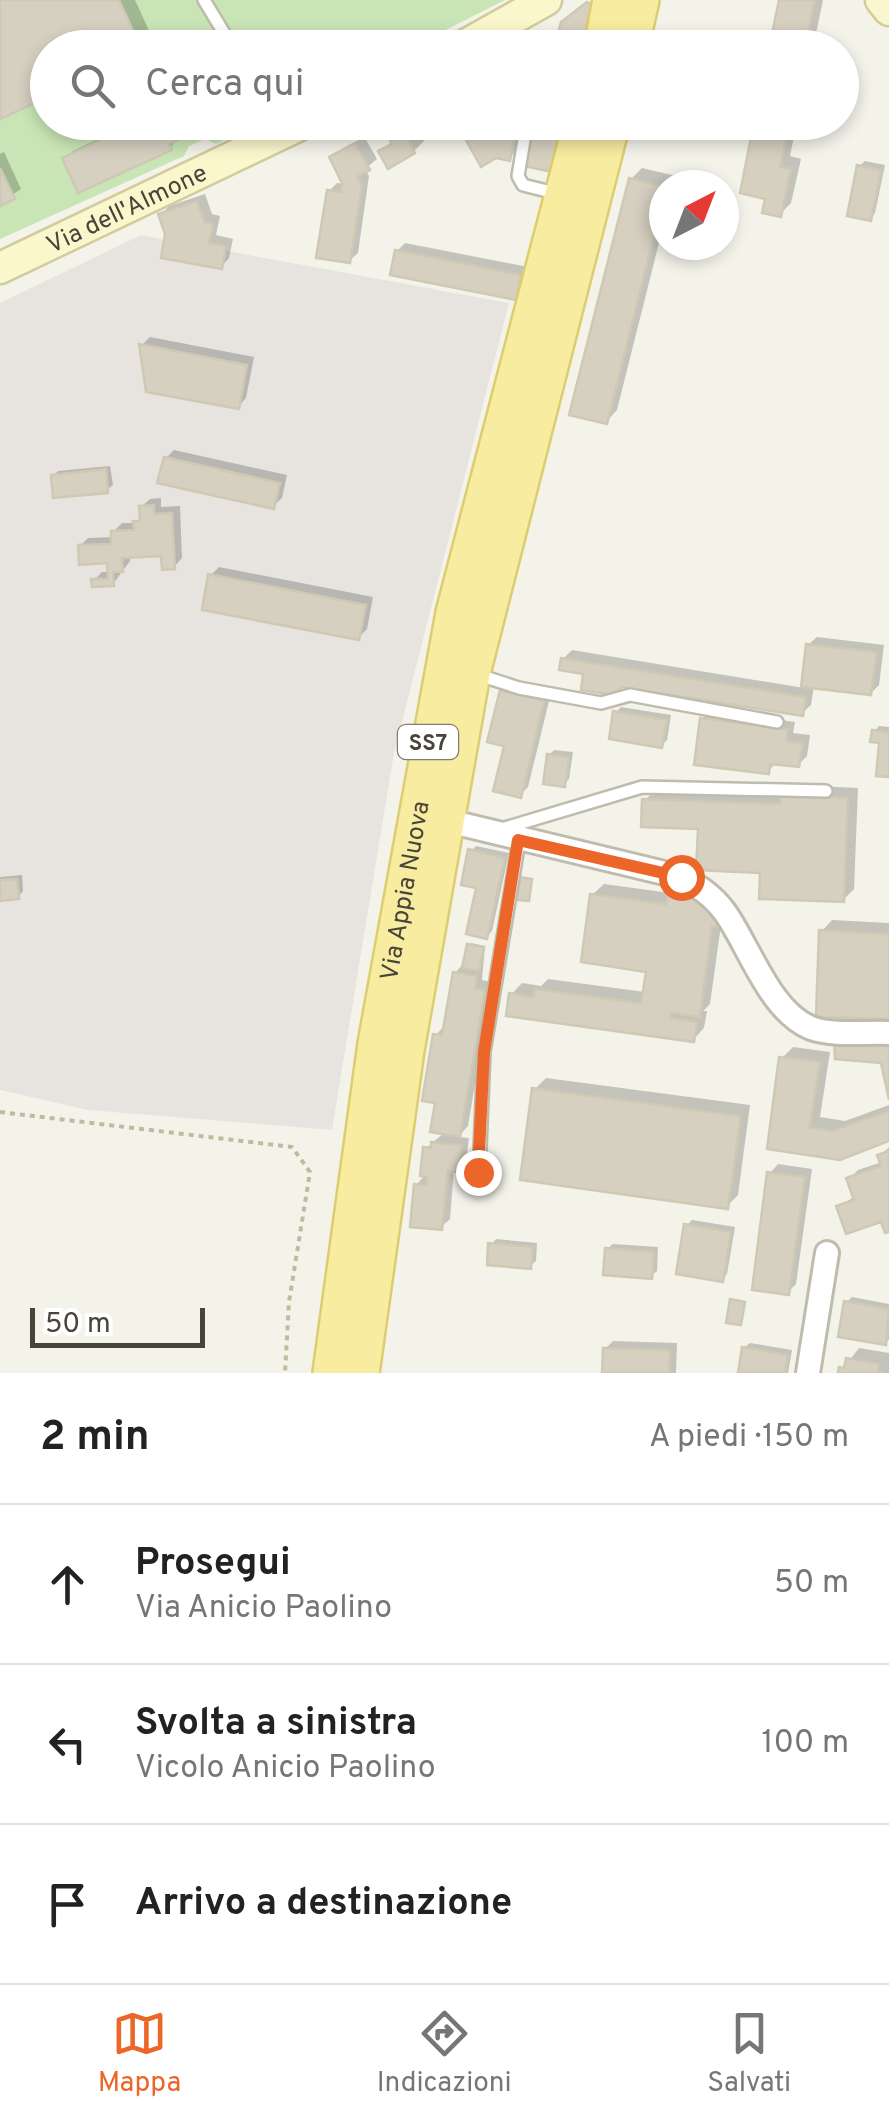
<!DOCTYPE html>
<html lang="it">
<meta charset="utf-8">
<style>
:root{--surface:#fff;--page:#f2f2f2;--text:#222;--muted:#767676;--line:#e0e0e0;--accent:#ec6529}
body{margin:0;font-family:Overpass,sans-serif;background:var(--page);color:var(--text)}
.compass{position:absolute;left:649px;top:170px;width:90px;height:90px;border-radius:50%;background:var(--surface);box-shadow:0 5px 15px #0003;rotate:42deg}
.scale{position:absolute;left:30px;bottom:25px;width:175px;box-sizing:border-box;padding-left:10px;border:5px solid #484439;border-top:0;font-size:28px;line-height:35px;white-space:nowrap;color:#484439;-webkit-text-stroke:8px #fff;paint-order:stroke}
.stop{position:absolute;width:30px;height:30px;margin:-22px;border:8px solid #ec6529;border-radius:50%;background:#fff}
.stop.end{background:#ec6529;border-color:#fff;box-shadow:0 2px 10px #0008}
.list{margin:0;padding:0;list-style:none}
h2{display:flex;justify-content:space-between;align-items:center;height:130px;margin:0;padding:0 40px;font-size:42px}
h2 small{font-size:32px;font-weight:400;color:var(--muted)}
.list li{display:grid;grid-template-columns:65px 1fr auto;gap:30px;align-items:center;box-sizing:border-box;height:160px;padding:0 40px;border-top:2px solid var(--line)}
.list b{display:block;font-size:38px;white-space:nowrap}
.list p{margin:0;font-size:32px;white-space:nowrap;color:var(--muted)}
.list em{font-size:32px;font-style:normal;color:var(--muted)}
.icon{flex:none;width:55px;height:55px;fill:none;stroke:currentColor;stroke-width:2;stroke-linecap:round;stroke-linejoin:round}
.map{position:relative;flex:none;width:889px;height:1373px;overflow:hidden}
.search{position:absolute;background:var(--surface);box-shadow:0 5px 15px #0003;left:30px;right:30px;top:30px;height:110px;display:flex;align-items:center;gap:25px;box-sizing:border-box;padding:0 35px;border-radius:55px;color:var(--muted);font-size:38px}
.sheet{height:610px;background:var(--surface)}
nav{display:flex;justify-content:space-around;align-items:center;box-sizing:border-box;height:140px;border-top:2px solid var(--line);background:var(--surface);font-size:28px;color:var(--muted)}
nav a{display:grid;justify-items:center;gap:5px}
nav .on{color:var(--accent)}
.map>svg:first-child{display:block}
.industrial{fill:#e7e4df}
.green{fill:#c9e5b6}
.shadow{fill:#0003}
.building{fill:#d5d0c0;stroke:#cfc9b4;stroke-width:2.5}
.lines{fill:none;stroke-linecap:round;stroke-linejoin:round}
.lane-casing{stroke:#bfbcad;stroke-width:16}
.street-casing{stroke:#bfbcad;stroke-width:28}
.secondary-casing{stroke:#d1cb9d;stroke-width:35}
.primary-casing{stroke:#ddcd70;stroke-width:40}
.path{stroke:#c0ba9f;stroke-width:4;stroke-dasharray:5 5;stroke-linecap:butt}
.lane{stroke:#fff;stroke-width:11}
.street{stroke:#fff;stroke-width:22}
.secondary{stroke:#fbf7cd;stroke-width:30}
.primary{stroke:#f8eca0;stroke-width:35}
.route{stroke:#ec6529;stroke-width:12}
.labels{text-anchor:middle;stroke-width:8;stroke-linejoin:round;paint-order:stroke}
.shield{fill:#fff;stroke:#7f7c74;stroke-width:2.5}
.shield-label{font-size:22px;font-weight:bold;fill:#484439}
.street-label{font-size:25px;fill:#484439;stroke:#fff}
</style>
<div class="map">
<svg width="889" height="1373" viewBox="0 0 889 1373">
<rect width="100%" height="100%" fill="#f4f3ea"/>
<!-- industrial -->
<path class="industrial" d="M 141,235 L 509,303 L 394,753 L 332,1130 L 88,1110 L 0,1090 L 0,303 Z"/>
<!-- green -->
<path class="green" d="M 0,0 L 505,0 L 412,47 L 48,48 L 48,122 L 257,123 L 216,144 L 205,139 L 189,146 L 184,156 L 0,239 Z"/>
<!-- shadow -->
<path class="shadow" d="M 0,0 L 135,0 L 152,37 L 141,48 L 48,48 L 0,115 Z
M 781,0 L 823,0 L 813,48 L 771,48 Z
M 134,122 L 182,122 L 185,130 L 170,148 L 65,159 L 73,151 Z
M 460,122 L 524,122 L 520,147 L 509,158 Z
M 757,122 L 797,122 L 790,156 L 801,159 L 791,203 L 780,214 L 768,197 Z
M 420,131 L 425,140 L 414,151 L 381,152 L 393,140 Z
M 364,136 L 377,159 L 365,169 L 369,176 L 358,253 L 349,261 L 329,191 L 337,183 L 346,184 L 332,158 Z
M 4,152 L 21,189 L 0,203 L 0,154 Z
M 865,161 L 885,165 L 875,213 L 870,218 L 859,166 Z
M 642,168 L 676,176 L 673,185 L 664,185 L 664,223 L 617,410 L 606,422 L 631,179 Z
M 687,176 L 722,185 L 681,185 Z
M 205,194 L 212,214 L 220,216 L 216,235 L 233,239 L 229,258 L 221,267 L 168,233 L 161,215 L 169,206 Z
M 405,243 L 528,267 L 523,289 L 515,298 L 397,251 Z
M 150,337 L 254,357 L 246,398 L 238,407 L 142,345 Z
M 174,450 L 287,475 L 282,498 L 273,506 L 166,458 Z
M 110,466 L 113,485 L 107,490 L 53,476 L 58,471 Z
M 161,498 L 161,507 L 180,506 L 182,558 L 174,567 L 163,554 L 130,556 L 130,561 L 113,584 L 94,580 L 102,572 L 110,572 L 109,561 L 80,546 L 88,538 L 114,537 L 113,532 L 122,523 L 135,523 L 142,516 L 141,507 L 150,499 Z
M 219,567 L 373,597 L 367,629 L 358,638 L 211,575 Z
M 817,637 L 884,645 L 879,685 L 871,693 L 814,686 L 811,705 L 802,713 L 586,672 L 563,659 L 572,650 L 804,688 L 808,645 Z
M 510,683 L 551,693 L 528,787 L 520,795 L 507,744 L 502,691 Z
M 621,707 L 671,715 L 667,740 L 661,746 L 616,712 Z
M 710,711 L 795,722 L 793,733 L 810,735 L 807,756 L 798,765 L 777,762 L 768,771 L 702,719 Z
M 879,726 L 889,727 L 889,774 L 882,740 L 874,732 Z
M 554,750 L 573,752 L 569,779 L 564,784 L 549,755 Z
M 794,785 L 858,788 L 854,889 L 843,900 L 762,870 L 700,826 L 645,800 L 656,789 Z
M 476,846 L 509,853 L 492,931 L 487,936 L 471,851 Z
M 22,875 L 23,891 L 18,897 L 0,898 L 0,877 Z
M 682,882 L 707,885 L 721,925 L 710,1004 L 703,1011 L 707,1011 L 704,1028 L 693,1040 L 511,995 L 522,983 L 541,986 L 548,979 L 645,992 L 649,970 L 592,895 L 604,884 L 670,893 Z
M 832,920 L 889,923 L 889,1016 L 821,932 Z
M 471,943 L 485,946 L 482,980 L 492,982 L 468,1126 L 458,1137 L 469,1138 L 466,1161 L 454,1169 L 450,1219 L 441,1227 L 416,1185 L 426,1174 L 425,1149 L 445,1132 L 438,1101 L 436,1035 L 444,1026 L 455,973 L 463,964 Z
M 793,1047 L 830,1052 L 820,1117 L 845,1121 L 889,1105 L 889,1139 L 770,1147 L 782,1058 Z
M 546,1078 L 750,1105 L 738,1195 L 727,1206 L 535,1089 Z
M 889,1147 L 889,1229 L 883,1219 L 839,1207 L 855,1196 L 849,1179 L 858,1170 L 882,1162 L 880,1156 Z
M 778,1164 L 812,1169 L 796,1284 L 788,1292 L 770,1173 Z
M 692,1220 L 735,1227 L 727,1274 L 722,1279 L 687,1225 Z
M 496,1239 L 537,1243 L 536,1261 L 530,1266 L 491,1245 Z
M 613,1244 L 658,1247 L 657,1271 L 651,1276 L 607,1249 Z
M 852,1297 L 889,1304 L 889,1339 L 886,1343 L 846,1303 Z
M 613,1341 L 677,1343 L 676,1373 L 604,1373 L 605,1349 Z
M 750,1343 L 792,1350 L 788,1373 L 740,1373 L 744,1348 Z
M 859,1348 L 889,1353 L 889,1373 L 840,1373 Z"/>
<!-- building -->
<path class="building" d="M 0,0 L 119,0 L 141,48 L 48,48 L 48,97 L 0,119 Z
M 779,0 L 815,0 L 805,48 L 769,48 Z
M 587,2 L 597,7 L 586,48 L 554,48 L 561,22 Z
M 140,122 L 170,122 L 178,140 L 169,144 L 172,150 L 78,193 L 62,158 Z
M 388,122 L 440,122 L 408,140 L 415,153 L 388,169 L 378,151 L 392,144 L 382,126 Z
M 442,122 L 517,122 L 510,161 L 496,158 L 481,167 L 457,124 L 446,130 Z
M 535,122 L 566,122 L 552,172 L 524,166 Z
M 754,122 L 789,122 L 780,167 L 791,169 L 781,217 L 762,213 L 765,199 L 740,193 Z
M 355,143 L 370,170 L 357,177 L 362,185 L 350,263 L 316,258 L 327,190 L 341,192 L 342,183 L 329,157 Z
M 857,165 L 881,170 L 871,221 L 847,216 Z
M 0,168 L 15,199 L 0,206 Z
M 629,178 L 664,187 L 664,195 L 607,424 L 569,415 Z
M 197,201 L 204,222 L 213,224 L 209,243 L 226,246 L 222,269 L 161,258 L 165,234 L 158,214 Z
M 395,250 L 521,275 L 516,300 L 390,275 Z
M 139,344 L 247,365 L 239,409 L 146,392 Z
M 164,457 L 280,483 L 274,509 L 157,483 Z
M 106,469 L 108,493 L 53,498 L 51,475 Z
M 154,505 L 154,514 L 172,513 L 175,569 L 162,570 L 161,556 L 122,558 L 123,572 L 113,572 L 114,586 L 92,587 L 91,579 L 108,579 L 107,563 L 79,565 L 78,545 L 111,544 L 111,531 L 134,530 L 133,521 L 140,521 L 139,506 Z
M 208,574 L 366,605 L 359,640 L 202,610 Z
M 806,644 L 877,652 L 871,695 L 801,687 Z
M 561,658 L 806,697 L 803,716 L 622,687 L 612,695 L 581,690 L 583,674 L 559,670 Z
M 500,690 L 544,701 L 521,798 L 493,791 L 504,746 L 487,742 Z
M 613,711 L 667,720 L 662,748 L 609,739 Z
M 700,718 L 788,729 L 786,741 L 803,743 L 799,767 L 770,764 L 769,774 L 694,765 Z
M 872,730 L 889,732 L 889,777 L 876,776 L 879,743 L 870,742 Z
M 547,754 L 569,757 L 565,787 L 543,784 Z
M 781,795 L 848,798 L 844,902 L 759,899 L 760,873 L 696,870 L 698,829 L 641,827 L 642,799 L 780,804 Z
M 468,849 L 505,858 L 487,939 L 466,934 L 476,888 L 461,885 Z
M 520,877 L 532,879 L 529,901 L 517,900 Z
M 17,879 L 19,899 L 0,901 L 0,880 Z
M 668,891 L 696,895 L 722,928 L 712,926 L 700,1017 L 671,1013 L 670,1018 L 697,1022 L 694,1042 L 506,1016 L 509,993 L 533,997 L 535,989 L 641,1003 L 646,972 L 581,962 L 590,894 L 666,904 Z
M 819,930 L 889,934 L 889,1019 L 816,1017 Z
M 467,944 L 484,947 L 479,971 L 462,968 Z
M 453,972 L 477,976 L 475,988 L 485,990 L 460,1137 L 430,1132 L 435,1103 L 422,1101 L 433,1034 L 442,1035 Z
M 834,1039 L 879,1040 L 889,1044 L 889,1100 L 881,1063 L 835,1059 Z
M 779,1057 L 820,1062 L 810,1127 L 832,1131 L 889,1111 L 889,1141 L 840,1160 L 767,1149 Z
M 532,1088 L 741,1116 L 728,1209 L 520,1180 Z
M 431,1142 L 461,1145 L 459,1172 L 448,1171 L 442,1230 L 410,1227 L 414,1184 L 426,1185 L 427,1177 L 420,1176 L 423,1147 L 431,1148 Z
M 889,1151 L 889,1232 L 885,1233 L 881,1222 L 846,1234 L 836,1206 L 854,1200 L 846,1178 L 881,1166 L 877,1155 Z
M 767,1172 L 805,1177 L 789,1295 L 752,1290 Z
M 684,1224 L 731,1232 L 723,1282 L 676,1274 Z
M 488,1243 L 533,1247 L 531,1269 L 487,1265 Z
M 605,1248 L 654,1252 L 652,1279 L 603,1275 Z
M 730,1299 L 745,1302 L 741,1325 L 726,1323 Z
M 844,1301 L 889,1309 L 886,1345 L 838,1337 Z
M 742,1347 L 788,1355 L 785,1373 L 738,1373 Z
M 603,1348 L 670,1350 L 669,1373 L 602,1373 Z
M 846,1358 L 879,1364 L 878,1372 L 884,1373 L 838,1373 L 839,1367 L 844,1368 Z"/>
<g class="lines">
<!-- lane casing -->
<g class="lane-casing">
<path id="lane" d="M 204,0 L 233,48
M 501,28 L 513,48
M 527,122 L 518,176 L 523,185 L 559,194
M 476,674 L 519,688 L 601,703 L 630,695 L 777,722
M 498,830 L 642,787 L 826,791
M 479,1172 L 484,1052 L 519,841"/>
</g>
<!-- street casing -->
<g class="street-casing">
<path id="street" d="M 444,820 L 681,877 C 698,886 712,895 724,911 C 749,945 769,1011 811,1028 C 833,1036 865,1032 889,1033
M 808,1373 L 827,1253"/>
</g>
<!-- secondary casing -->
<g class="secondary-casing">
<g id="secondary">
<path d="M 881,0 L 889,10"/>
<path d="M 460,48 L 546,0"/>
<path id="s1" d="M 0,268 L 306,122"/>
</g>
</g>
<!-- primary casing -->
<g class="primary-casing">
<g id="primary">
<path d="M 602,48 L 611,0"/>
<path d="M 630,48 L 641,0"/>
<path id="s2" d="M 331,1373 L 376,1044 L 454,613 L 582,122"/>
<path d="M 361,1373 L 406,1050 L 472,673 L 612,122"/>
</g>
</g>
<!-- path -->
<path class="path" d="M 0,1112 L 292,1147 L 310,1172 L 289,1302 L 285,1373"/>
<!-- lane -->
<use href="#lane" class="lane"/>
<!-- street -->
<use href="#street" class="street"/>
<!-- secondary -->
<use href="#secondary" class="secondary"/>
<!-- primary -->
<use href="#primary" class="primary"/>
</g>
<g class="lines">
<!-- route -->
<path class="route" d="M 478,1172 L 484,1052 L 518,840 L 681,877"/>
</g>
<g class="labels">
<!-- shield labels -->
<rect class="shield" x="398" y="725" width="60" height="34" rx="8"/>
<g class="shield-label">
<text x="428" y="750">SS7</text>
</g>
<!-- street labels -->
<g class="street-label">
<text dy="9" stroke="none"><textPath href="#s1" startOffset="140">Via dell'Almone</textPath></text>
<text dy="9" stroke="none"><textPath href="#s2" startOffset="488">Via Appia Nuova</textPath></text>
</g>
</g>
</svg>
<svg class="compass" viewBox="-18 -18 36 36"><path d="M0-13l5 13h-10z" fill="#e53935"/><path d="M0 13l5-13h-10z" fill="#767676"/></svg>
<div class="scale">50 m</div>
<div class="stop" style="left:681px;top:877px"></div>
<div class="stop end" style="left:478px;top:1172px"></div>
<div class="search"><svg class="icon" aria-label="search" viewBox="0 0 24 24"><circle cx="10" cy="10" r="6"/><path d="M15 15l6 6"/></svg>Cerca qui</div>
</div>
<section class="sheet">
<h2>2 min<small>A piedi · 150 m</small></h2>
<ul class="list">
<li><svg class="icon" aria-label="ahead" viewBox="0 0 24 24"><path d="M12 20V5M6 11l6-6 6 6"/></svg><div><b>Prosegui</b><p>Via Anicio Paolino</p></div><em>50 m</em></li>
<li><svg class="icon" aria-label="left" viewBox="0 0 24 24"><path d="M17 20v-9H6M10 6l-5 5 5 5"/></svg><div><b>Svolta a sinistra</b><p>Vicolo Anicio Paolino</p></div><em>100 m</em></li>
<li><svg class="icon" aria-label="arrive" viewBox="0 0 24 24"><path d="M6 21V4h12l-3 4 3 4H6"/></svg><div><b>Arrivo a destinazione</b></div></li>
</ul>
</section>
<nav>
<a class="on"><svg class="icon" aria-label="map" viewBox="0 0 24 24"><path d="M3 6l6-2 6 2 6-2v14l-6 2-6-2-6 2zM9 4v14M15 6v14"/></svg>Mappa</a>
<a><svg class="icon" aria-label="directions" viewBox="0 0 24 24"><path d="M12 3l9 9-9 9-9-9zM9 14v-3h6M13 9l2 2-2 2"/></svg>Indicazioni</a>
<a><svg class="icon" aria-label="saved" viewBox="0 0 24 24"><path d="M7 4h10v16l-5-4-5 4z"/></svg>Salvati</a>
</nav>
